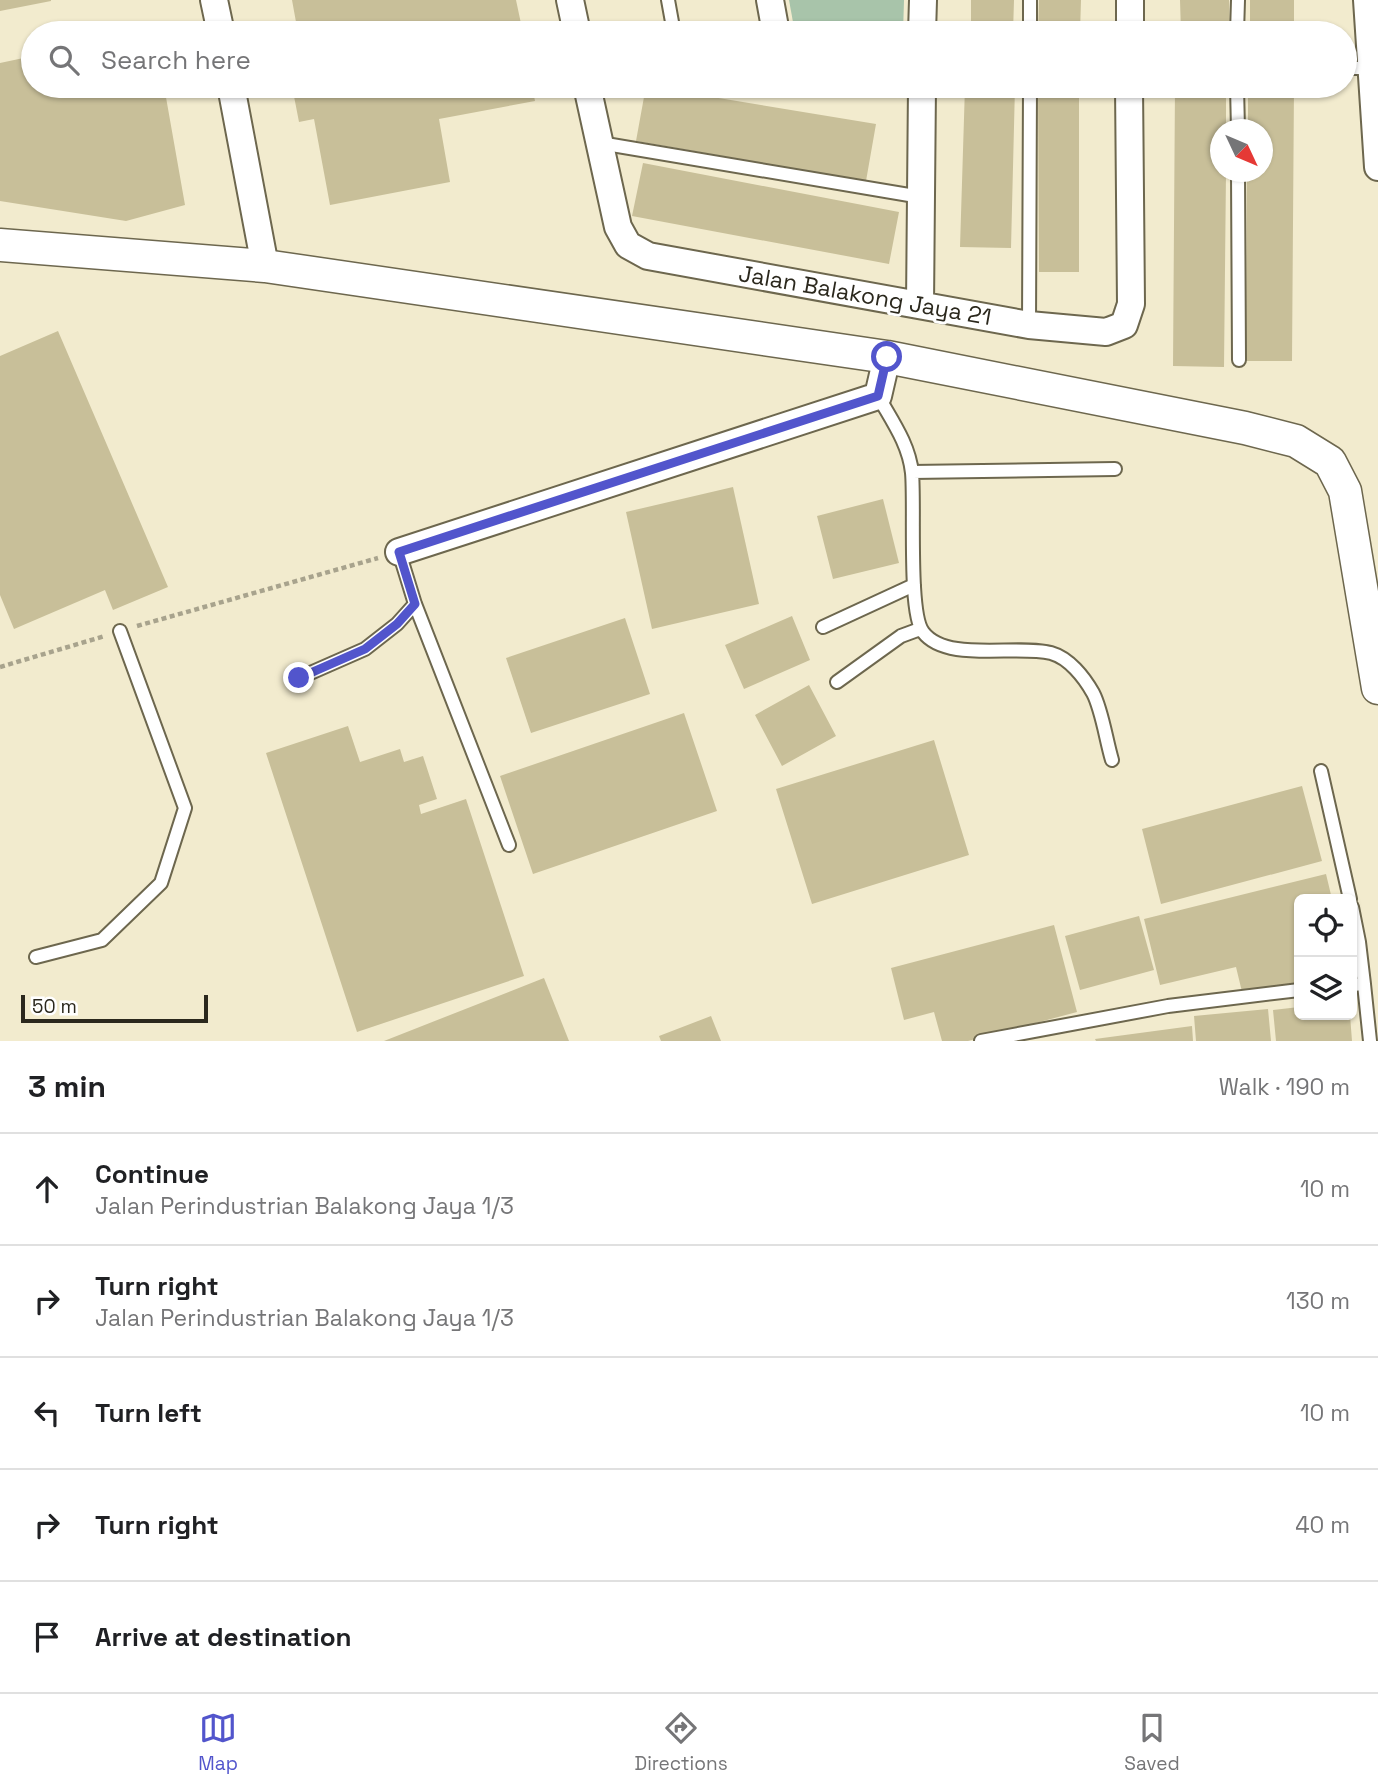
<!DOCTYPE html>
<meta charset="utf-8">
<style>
:root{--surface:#fff;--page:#f6f6f6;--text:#202124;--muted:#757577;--line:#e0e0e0;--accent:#5255cc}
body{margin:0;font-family:"Space Grotesk",sans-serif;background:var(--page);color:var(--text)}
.controls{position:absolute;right:21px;bottom:21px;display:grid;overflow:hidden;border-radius:10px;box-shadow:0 2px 5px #0004}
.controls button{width:63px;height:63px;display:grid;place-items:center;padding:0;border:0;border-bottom:2px solid var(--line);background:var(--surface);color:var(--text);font:35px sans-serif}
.compass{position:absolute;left:1210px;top:119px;width:63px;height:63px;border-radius:50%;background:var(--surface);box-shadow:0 2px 5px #0004;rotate:134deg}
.scale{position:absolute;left:21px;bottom:18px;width:187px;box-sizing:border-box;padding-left:7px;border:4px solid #2b281d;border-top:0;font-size:19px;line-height:24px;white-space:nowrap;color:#2b281d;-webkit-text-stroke:5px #fff;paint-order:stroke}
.stop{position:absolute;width:21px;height:21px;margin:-16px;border:5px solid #5255cc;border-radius:50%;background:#fff}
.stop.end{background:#5255cc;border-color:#fff;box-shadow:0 2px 7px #0008}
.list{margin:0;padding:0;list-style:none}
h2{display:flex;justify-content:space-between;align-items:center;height:91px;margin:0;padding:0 28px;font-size:30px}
h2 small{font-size:23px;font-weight:400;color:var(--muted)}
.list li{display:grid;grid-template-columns:46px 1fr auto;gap:21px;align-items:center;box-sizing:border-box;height:112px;padding:0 28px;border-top:2px solid var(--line)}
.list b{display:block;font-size:26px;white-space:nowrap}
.list p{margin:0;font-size:23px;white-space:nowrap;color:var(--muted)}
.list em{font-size:23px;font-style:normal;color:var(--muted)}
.icon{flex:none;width:38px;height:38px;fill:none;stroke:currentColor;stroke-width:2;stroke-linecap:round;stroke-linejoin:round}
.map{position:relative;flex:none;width:1378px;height:1041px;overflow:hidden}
.search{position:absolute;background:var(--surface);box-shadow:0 2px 5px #0004;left:21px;right:21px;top:21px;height:77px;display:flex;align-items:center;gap:18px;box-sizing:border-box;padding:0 24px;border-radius:38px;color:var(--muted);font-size:26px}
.sheet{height:651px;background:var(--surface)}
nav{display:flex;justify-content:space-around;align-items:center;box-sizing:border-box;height:98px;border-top:2px solid var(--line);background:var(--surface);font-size:19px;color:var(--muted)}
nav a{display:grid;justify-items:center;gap:4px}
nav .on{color:var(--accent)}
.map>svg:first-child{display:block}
.green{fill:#a8c4aa}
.building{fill:#c8bf99}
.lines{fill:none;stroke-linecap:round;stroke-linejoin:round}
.service-casing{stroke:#6d674e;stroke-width:16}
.minor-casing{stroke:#6d674e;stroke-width:30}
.tertiary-casing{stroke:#6d674e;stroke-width:35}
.path{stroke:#a8a38d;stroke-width:4.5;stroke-dasharray:5 3.5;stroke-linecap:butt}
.service{stroke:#fff;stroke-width:12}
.minor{stroke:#fff;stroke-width:26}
.tertiary{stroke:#fff;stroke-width:32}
.route{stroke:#5255cc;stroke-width:9}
.labels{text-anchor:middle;stroke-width:6;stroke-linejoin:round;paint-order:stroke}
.street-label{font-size:23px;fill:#2b281d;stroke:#fff}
</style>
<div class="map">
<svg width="1378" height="1041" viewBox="0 0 1378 1041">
<rect width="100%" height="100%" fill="#f2ebce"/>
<!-- green -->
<path class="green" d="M 789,0 L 904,0 L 903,33 L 795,33 Z"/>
<!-- building -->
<path class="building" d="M 0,0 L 51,0 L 51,1 L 0,11 Z
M 292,0 L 516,0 L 523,33 L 298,33 Z
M 971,0 L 1014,0 L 1013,33 L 971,33 Z
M 1039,0 L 1081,0 L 1080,33 L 1038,33 Z
M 1180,0 L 1229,0 L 1230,33 L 1181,33 Z
M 1250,0 L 1294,0 L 1294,33 L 1250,33 Z
M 33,56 L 33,86 L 164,86 L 185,205 L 126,221 L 0,201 L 0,63 Z
M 292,86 L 532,86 L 535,101 L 439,119 L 450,182 L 330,205 L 314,119 L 299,122 Z
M 646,86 L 876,124 L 866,181 L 636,141 Z
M 965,86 L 1015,86 L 1011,248 L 960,247 Z
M 1038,86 L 1079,86 L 1079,272 L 1039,272 Z
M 1175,86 L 1226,86 L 1226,130 L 1220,130 L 1220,172 L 1226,172 L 1224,367 L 1173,366 Z
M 1248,86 L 1294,86 L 1292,361 L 1246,361 L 1247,172 L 1262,172 L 1262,130 L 1248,130 Z
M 643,163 L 899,212 L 889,264 L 632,216 Z
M 58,331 L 168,587 L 113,610 L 105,590 L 14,629 L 0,595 L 0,356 Z
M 733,487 L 759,604 L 652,629 L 626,512 Z
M 883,499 L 899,563 L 833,579 L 817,516 Z
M 792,616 L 810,660 L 744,689 L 725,645 Z
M 625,618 L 650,694 L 531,733 L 506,658 Z
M 809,685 L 836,736 L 782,766 L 755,715 Z
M 684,713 L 717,811 L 533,874 L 500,776 Z
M 348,726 L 360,762 L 400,749 L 404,762 L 423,756 L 437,799 L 419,805 L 421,814 L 466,799 L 524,976 L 357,1032 L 266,753 Z
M 934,740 L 969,855 L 812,904 L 776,789 Z
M 1302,786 L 1322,861 L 1161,904 L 1142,829 Z
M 1326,874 L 1332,899 L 1299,899 L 1299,982 L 1243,996 L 1236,967 L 1160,985 L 1144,919 Z
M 1139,916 L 1154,970 L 1080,990 L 1065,936 Z
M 1054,925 L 1077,1012 L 968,1041 L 942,1041 L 934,1012 L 904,1020 L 891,968 Z
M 544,978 L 569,1041 L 384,1041 Z
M 1299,1007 L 1299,1015 L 1350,1015 L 1352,1041 L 1276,1041 L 1273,1010 Z
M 1268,1009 L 1271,1041 L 1196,1041 L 1194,1016 Z
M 711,1016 L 721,1041 L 661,1041 L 659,1036 Z
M 1192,1026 L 1193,1041 L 1096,1041 L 1095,1039 Z"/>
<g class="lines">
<!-- service casing -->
<g class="service-casing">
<path id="service" d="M 668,0 L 674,33
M 1030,33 L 1030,0
M 1237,33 L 1238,0
M 1345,68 L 1371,68
M 1237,86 L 1238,130
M 600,143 L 921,197
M 1238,172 L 1239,360
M 1029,325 L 1030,86
M 878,396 C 892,421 909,444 912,473 C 915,504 908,613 923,632 C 946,663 1016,644 1051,653 C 1069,658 1084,677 1093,693 C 1102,710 1106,740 1112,760
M 912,472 L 1115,469
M 399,552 L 415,604 L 509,845
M 823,627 L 914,585
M 299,678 L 365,649 L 397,624 L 415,604
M 837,682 L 901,636 L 920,629
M 1321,771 L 1350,899
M 1352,907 L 1359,942 L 1364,984
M 36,957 L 102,940 L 161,883 L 185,808 L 120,631
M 1352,985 L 1364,984 L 1370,1041
M 981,1041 L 1168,1006 L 1299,990"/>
</g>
<!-- minor casing -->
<g class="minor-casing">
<path id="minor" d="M 214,0 L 221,33
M 570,0 L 577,33
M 770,0 L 776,33
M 1367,0 L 1378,167
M 922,33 L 923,0
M 1130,33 L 1130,0
M 231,86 L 265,266
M 587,86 L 618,227 L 628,245 L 648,256 L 1029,325 L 1106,332 L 1124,325 L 1131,304 L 1129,86
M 920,305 L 922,86
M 399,552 L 878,396 L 887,357"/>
</g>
<!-- tertiary casing -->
<g class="tertiary-casing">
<path id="tertiary" d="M 0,245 L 265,266 L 887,357 L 1245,428 L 1296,441 L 1330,462 L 1345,491 L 1378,688"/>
</g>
<!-- path -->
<path class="path" d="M 137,626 L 378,558
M 0,667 L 105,636"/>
<!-- service -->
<use href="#service" class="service"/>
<!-- minor -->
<use href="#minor" class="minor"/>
<!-- tertiary -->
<use href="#tertiary" class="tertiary"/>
</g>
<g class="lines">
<!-- route -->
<path class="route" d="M 299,678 L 365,649 L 397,624 L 415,604 L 399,552 L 878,396 L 887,357"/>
</g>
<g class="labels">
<!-- street labels -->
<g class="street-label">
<text transform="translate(865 295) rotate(10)" y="8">Jalan Balakong Jaya 21</text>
</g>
</g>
</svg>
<div class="controls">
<button><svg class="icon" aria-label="locate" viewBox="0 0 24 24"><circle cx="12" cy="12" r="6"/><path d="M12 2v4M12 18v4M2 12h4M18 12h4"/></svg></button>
<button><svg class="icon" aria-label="layers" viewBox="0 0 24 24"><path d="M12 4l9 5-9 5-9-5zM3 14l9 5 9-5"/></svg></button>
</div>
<svg class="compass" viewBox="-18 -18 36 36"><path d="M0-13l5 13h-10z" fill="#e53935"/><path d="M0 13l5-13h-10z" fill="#757577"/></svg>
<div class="scale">50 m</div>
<div class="stop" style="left:887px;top:357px"></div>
<div class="stop end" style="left:299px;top:678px"></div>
<div class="search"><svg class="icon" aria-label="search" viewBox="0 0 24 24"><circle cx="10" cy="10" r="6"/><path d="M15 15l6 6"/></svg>Search here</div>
</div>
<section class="sheet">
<h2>3 min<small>Walk · 190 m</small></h2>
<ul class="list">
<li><svg class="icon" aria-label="ahead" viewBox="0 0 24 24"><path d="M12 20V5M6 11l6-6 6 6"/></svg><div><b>Continue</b><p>Jalan Perindustrian Balakong Jaya 1/3</p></div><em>10 m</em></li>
<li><svg class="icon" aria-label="right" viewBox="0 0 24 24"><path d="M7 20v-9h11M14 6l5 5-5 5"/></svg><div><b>Turn right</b><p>Jalan Perindustrian Balakong Jaya 1/3</p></div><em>130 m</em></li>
<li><svg class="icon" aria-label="left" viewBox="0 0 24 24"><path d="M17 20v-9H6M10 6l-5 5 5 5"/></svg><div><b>Turn left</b></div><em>10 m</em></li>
<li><svg class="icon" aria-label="right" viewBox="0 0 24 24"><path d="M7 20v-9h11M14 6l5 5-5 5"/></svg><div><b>Turn right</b></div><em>40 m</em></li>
<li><svg class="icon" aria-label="arrive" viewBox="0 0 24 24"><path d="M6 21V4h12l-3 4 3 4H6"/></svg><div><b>Arrive at destination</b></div></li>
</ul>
</section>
<nav>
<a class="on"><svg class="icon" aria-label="map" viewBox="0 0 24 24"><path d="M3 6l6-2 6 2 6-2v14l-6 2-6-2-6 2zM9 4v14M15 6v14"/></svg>Map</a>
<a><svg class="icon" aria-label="directions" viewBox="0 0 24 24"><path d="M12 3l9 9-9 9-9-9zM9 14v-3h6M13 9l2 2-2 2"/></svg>Directions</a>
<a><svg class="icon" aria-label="saved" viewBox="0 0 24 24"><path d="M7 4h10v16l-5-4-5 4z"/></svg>Saved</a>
</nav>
